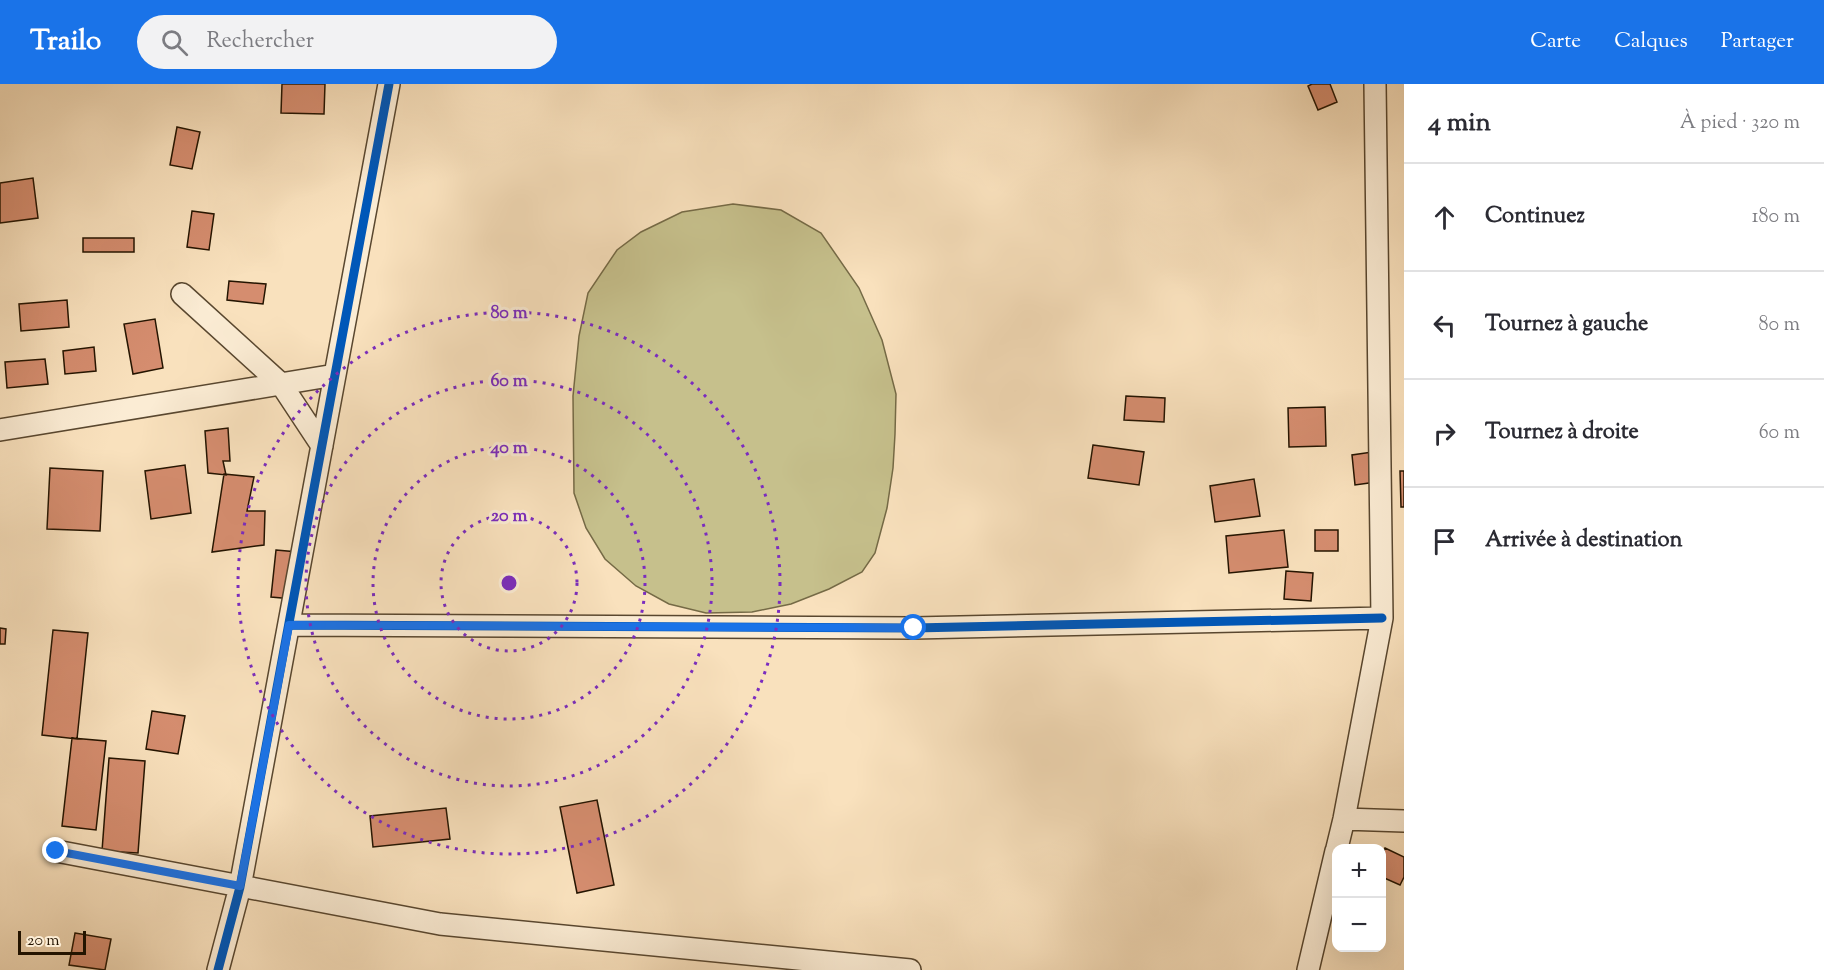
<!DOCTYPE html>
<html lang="fr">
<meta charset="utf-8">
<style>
:root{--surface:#fff;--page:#f2f2f3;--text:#2b2b33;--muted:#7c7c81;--line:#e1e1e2;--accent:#1a73e8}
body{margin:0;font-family:"Sorts Mill Goudy",serif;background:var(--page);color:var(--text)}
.controls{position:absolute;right:18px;bottom:18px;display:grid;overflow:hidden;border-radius:12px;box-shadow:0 6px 24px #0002}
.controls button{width:54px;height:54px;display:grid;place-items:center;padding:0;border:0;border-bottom:2px solid var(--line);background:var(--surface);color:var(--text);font:30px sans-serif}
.scale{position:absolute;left:18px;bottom:15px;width:68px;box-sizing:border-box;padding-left:6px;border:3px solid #241400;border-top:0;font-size:16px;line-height:21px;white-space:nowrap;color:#241400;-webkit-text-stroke:4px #fbecd4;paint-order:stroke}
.stop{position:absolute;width:18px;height:18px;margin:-14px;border:4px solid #1a73e8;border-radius:50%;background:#fff}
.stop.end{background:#1a73e8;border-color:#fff;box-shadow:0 2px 6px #0008}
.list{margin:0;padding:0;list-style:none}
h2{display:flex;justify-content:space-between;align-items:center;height:78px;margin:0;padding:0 24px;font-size:26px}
h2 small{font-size:20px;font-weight:400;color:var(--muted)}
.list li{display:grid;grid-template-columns:39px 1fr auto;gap:18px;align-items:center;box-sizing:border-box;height:108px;padding:0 24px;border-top:2px solid var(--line)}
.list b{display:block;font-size:22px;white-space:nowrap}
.list em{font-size:20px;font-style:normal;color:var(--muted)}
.icon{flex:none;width:33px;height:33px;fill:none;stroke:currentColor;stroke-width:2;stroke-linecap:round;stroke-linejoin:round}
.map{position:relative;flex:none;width:1404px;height:886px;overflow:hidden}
header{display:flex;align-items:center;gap:36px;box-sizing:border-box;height:84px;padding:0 30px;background:var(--accent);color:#fff}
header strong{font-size:28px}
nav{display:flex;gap:33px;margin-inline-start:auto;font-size:21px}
.search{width:420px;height:54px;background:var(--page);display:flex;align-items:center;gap:15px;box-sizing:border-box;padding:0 21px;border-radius:33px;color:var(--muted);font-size:22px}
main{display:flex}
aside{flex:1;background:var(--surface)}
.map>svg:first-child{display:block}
.green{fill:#c6c08c;stroke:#756a46;stroke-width:1.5}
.building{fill:#d58d6f;stroke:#241400;stroke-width:1.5}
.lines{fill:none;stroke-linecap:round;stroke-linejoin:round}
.minor-casing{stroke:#59472f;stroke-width:24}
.minor{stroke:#fbecd4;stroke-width:21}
.cycleway-casing{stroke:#fbecd4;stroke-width:13}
.cycleway{stroke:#0057b8;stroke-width:9}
.route{stroke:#1a73e8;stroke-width:8}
.ring{fill:none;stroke:#7b2cbf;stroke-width:3;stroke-dasharray:3 6}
.centre{fill:#7b2cbf;stroke:#fbecd4;stroke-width:3}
.ring-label{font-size:18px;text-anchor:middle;font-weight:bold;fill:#7b2cbf;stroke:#fbecd4;stroke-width:6;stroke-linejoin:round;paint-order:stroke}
</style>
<header>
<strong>Trailo</strong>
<div class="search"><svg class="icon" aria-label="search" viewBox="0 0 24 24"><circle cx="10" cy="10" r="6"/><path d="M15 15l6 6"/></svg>Rechercher</div>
<nav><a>Carte</a><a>Calques</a><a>Partager</a></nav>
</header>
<main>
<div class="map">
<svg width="1404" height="886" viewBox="0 0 1404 886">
<rect width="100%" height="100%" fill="#f9e1bd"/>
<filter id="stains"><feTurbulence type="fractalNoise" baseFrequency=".00333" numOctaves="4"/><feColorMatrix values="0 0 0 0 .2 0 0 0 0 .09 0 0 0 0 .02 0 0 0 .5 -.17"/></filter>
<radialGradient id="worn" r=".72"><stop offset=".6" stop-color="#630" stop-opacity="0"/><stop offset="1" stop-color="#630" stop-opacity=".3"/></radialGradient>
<!-- green -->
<path class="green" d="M 733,120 L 781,126 L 821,149 L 859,204 L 882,256 L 896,310 L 895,350 L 893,384 L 887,424 L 875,469 L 862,488 L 829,505 L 791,520 L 752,528 L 706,529 L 669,520 L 636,502 L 605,475 L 586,444 L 574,409 L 573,312 L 579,252 L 588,209 L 617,166 L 641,148 L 682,128 Z"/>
<!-- building -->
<path class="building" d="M 282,0 L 325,0 L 324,30 L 281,29 Z
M 1312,0 L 1330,0 L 1337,18 L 1318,26 L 1308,2 Z
M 177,43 L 200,48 L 192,85 L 170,81 Z
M 33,94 L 38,134 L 0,139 L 0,99 Z
M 192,127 L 214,130 L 209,166 L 187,163 Z
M 83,154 L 134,154 L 134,168 L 83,168 Z
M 229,197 L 266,200 L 263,220 L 227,216 Z
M 67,216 L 69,243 L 21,247 L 19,220 Z
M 155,235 L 163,284 L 133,290 L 124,240 Z
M 94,263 L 96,287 L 65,290 L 63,267 Z
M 45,275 L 48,300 L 7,304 L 5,278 Z
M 1126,312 L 1165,314 L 1164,338 L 1124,336 Z
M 1325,323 L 1326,362 L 1289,363 L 1288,324 Z
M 228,344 L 230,377 L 223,377 L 226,391 L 208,389 L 205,347 Z
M 1093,361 L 1144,368 L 1139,401 L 1088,394 Z
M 1372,368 L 1376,398 L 1355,401 L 1352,371 Z
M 185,381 L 191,429 L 151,435 L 145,387 Z
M 50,384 L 103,387 L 100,447 L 47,445 Z
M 1400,387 L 1404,387 L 1404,423 L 1401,423 Z
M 224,390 L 254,393 L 247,427 L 265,427 L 264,461 L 212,468 Z
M 1254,395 L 1260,432 L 1215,438 L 1210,402 Z
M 1284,446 L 1288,483 L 1229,489 L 1226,452 Z
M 1315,446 L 1338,446 L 1338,467 L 1315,467 Z
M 276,466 L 298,468 L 293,515 L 271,513 Z
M 1286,487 L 1313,489 L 1311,517 L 1284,515 Z
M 0,544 L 6,545 L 5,560 L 0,560 Z
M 53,546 L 88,549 L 77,655 L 42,651 Z
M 152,627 L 185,632 L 178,670 L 146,665 Z
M 72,654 L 106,657 L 96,746 L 62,742 Z
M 109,674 L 145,677 L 138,769 L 102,767 Z
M 597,716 L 614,801 L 577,809 L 560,723 Z
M 446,724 L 450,755 L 373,763 L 370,732 Z
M 1385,764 L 1404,773 L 1404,793 L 1400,801 L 1382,793 L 1382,772 Z
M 75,849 L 111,855 L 105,886 L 69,881 Z"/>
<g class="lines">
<!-- minor casing -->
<g class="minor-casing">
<path id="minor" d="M 182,210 L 281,300 L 322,362
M 0,346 L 335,291
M 289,541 L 914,544 L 1382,534
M 1344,735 L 1404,737
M 1337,764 L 1344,735 L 1382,534 L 1375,0
M 56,767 L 440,840 L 910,886
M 218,886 L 240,803 L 389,0
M 1308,886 L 1336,767"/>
</g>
<!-- minor -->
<use href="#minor" class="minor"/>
<!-- cycleway casing -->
<g class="cycleway-casing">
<path id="cycleway" d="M 289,541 L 914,544 L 1382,534
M 218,886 L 240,803 L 389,0"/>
</g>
<!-- cycleway -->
<use href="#cycleway" class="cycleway"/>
</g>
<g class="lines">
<!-- route -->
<path class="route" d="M 56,767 L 240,802 L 289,541 L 914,544"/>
</g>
<!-- distance rings -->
<g class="ring">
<circle cx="509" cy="499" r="68"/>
<circle cx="509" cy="499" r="136"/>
<circle cx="509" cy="499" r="203"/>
<circle cx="509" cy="499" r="271"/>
</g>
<circle cx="509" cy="499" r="9" class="centre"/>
<g class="ring-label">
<text x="509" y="234">80 m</text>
<text x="509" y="302">60 m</text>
<text x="509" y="369">40 m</text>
<text x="509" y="437">20 m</text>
</g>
<rect width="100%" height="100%" filter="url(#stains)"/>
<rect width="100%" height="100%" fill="url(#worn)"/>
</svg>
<div class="controls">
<button>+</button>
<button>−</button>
</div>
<div class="scale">20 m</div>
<div class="stop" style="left:914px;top:544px"></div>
<div class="stop end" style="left:56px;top:767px"></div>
</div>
<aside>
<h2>4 min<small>À pied · 320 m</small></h2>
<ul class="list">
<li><svg class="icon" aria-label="ahead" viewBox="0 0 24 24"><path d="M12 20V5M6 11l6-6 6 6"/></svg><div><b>Continuez</b></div><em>180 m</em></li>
<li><svg class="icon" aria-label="left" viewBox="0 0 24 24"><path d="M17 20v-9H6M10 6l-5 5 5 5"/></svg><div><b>Tournez à gauche</b></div><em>80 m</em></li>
<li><svg class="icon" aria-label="right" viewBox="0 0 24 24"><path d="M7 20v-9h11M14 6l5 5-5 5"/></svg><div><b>Tournez à droite</b></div><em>60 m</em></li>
<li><svg class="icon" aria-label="arrive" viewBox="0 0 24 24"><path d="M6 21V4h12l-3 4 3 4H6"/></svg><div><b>Arrivée à destination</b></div></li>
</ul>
</aside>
</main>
